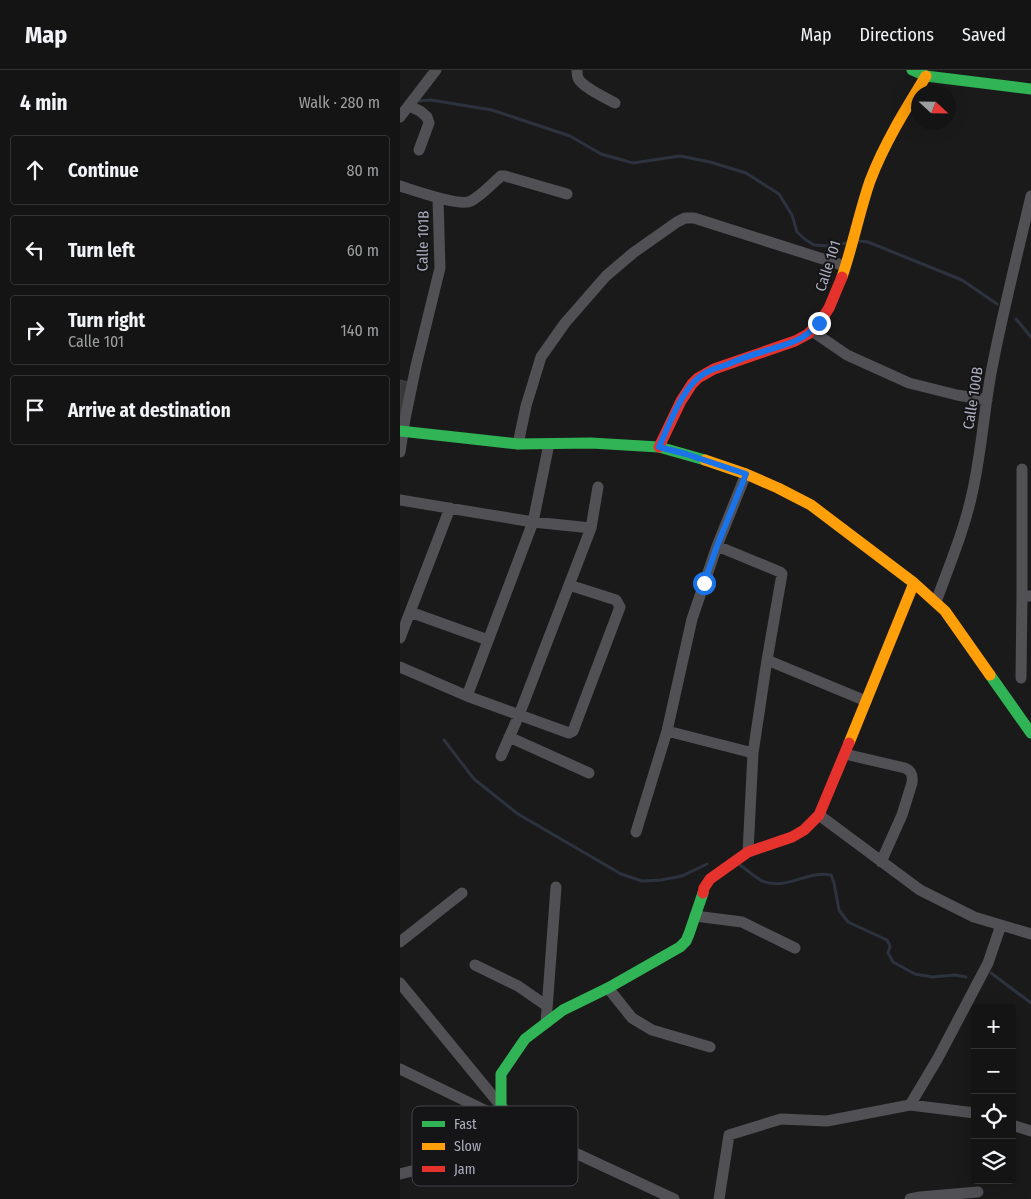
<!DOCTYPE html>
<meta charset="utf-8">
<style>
:root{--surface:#141414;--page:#212122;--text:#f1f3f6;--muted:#9d9ea0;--line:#333334}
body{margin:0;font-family:"Fira Sans Condensed",sans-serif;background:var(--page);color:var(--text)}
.controls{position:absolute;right:15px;bottom:15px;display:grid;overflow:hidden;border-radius:5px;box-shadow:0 5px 20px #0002}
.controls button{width:45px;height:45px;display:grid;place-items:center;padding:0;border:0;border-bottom:1px solid var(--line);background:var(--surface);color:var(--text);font:25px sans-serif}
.compass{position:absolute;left:511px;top:15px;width:45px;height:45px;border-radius:50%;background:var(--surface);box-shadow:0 5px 20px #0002;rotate:112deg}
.stop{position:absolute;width:15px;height:15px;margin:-11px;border:4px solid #1a73e8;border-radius:50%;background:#fff}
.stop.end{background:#1a73e8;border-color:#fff;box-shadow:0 1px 5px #0008}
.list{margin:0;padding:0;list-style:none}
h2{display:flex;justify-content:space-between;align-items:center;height:65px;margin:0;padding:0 20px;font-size:21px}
h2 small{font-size:16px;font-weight:400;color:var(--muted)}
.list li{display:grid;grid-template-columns:32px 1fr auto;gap:15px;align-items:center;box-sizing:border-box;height:70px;margin:0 10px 10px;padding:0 10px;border:1px solid var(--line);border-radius:5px}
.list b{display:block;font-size:19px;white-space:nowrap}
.list p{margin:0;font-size:16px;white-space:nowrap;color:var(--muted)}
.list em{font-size:16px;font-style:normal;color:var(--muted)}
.icon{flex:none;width:28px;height:28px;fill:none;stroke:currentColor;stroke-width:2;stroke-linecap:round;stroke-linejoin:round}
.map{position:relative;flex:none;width:631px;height:1129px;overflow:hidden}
header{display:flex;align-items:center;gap:30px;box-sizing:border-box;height:70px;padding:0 25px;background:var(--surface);border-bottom:1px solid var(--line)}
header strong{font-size:24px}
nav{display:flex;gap:28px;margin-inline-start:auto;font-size:18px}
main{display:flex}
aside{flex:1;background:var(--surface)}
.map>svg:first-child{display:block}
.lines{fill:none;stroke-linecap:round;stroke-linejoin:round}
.stream{stroke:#2c333e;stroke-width:3}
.building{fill:#373739;stroke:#434447;filter:url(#shadow)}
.street{stroke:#505055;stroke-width:11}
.fast{stroke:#30b455;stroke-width:11}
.slow{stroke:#ff9f0a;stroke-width:11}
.jam{stroke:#e5322d;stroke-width:11}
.route{stroke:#1a73e8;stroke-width:6}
.labels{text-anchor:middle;stroke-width:4;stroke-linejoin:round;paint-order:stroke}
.street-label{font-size:15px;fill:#abaebd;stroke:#151417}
.key{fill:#151417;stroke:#424249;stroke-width:1}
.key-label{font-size:14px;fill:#abaebd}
</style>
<header>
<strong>Map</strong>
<nav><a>Map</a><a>Directions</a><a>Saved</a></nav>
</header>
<main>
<aside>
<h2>4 min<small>Walk · 280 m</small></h2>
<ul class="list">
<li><svg class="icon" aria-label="ahead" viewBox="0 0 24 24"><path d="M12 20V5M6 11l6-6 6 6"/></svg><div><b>Continue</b></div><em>80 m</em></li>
<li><svg class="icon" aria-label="left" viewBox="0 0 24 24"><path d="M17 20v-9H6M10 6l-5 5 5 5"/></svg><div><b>Turn left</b></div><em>60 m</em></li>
<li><svg class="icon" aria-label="right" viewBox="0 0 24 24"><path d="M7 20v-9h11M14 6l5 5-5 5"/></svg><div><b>Turn right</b><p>Calle 101</p></div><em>140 m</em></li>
<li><svg class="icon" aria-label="arrive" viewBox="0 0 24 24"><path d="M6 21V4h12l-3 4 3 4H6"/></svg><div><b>Arrive at destination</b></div></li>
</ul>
</aside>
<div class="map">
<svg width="631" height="1129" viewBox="0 0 631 1129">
<defs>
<filter id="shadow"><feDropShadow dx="5.5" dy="3" stdDeviation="0" flood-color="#0009"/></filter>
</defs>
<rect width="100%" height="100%" fill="#1a1a1b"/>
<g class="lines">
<!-- stream -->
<path class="stream" d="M 16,31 L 31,30 L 92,40 L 170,66 L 201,84 L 233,93 L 280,86 L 310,92 L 346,103 L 379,124 L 392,145 L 397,162 L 406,170 L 414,175 L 428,176 L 447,173
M 459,171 L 468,172 L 562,210 L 597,234
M 616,249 L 631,267
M 44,670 L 74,709 L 118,744 L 221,804 L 242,811 L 261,810 L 282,806 L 307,794
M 340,795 C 347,800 355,807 362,811 C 386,821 408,800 431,805 L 434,813 L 439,840 L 448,852 L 487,870 L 490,876 L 488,883 L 493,892 L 515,904 L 532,907 L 555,905 L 566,907
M 591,903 L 631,933"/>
</g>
<!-- building -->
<path class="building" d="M 0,310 L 8,312 L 0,348 Z"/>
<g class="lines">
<!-- street -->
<path class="street" d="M 177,0 C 177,3 177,5 178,8 C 182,17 206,28 215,33
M 9,36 L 20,41 L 27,47 L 29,53 L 19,80
M 0,47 L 36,0
M 0,116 C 13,120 60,137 71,131 C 81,126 93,113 101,106 L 105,106 L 167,124
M 412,261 L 447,285 L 509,313 L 557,325 L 587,330
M 118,374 L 126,336 L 141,287 L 165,253 L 206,206 L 233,183 L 277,152 L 285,148 L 294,148 L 445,196
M 0,382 L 5,349 L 16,296 L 40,198 L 38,128
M 622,399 L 622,526 L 631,526
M 0,430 L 133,452 L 191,458
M 317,476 L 380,502 L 382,504 L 367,590 L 353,683 L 348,782
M 536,532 C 549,496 564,461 572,424 C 582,381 584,336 593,293 C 604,237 618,182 631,126
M 10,542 L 88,570
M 0,568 L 50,438
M 367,590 L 466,631
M 0,597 L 67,626 L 169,663 L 173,661 L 220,537 L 216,530 L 169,515
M 621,608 L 622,526
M 67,626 L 133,452 L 149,374
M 267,661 L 353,683
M 109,667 L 189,703
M 445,684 L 505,698 C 512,701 513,706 512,713 L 502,745 L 481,792
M 101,686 L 119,645 L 191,458 L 198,417
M 419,745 L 520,820 L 574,847 L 631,864
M 236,762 L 267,661 L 292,549 L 317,476 L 346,404
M 295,846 L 342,852 L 395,878
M 0,872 L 62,823
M 75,895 L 118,916 L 147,936
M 0,913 L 101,1036 L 126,1060 L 274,1129
M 208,918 L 232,948 L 252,960 L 310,977
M 146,953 L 156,817
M 0,999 L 117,1056
M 510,1035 L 538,988 L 588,893 L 601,855
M 612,1055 L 631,1061
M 0,1104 L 68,1087 L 94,1045
M 319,1129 L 329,1065 L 381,1049 L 427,1051 L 510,1035 L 575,1043
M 510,1129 L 520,1127 L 578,1122"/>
<!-- fast -->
<path class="fast" d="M 512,0 L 526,6 L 631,19
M 0,361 L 118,374 L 191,373 L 259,377 L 305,390
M 590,605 L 631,663
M 101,1036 L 101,1004 L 125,969 L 163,940 L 208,918 L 280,877 L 286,871 L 289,864 L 303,823"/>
<!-- slow -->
<path class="slow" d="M 442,207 C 453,175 459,143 470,111 C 484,74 505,40 526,6
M 305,390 L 346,404 L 378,418 L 411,435 L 514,513 L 545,541 L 590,605
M 449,673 L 514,513"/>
<!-- jam -->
<path class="jam" d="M 259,377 L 281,331 L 292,314 L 298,308 L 314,299 L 395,271 L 408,264 L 420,252 L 429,238 L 442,207
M 303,823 L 304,818 L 310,809 L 348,782 L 392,767 L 404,760 L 419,745 L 449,673"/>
</g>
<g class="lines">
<!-- route -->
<path class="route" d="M 304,513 L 317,476 L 346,404 L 286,384 L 259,377 C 268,357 281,322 298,308 C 306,301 316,298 326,295 C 338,290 350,285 362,282 C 387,273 400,274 419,253"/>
</g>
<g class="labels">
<!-- street labels -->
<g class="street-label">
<text transform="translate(23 171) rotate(-89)" y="5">Calle 101B</text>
<text transform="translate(428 196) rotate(-72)" y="5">Calle 101</text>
<text transform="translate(573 328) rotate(-81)" y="5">Calle 100B</text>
</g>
</g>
<!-- legend -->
<rect x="12" y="1036" width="166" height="80" rx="8" class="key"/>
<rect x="22" y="1051" width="23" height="6" fill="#30b455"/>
<rect x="22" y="1073" width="23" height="7" fill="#ff9f0a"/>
<rect x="22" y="1096" width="23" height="6" fill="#e5322d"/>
<g class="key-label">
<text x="54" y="1059">Fast</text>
<text x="54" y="1081">Slow</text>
<text x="54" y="1104">Jam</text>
</g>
</svg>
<div class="controls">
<button>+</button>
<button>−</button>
<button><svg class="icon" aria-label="locate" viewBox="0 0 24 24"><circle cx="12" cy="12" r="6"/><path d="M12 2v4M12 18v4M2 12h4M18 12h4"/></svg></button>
<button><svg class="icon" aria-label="layers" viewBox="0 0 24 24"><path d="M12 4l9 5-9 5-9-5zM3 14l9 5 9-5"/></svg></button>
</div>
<svg class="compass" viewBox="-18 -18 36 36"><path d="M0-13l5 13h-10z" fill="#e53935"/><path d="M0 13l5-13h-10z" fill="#9d9ea0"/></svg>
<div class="stop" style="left:304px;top:513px"></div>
<div class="stop end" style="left:419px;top:253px"></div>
</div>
</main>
